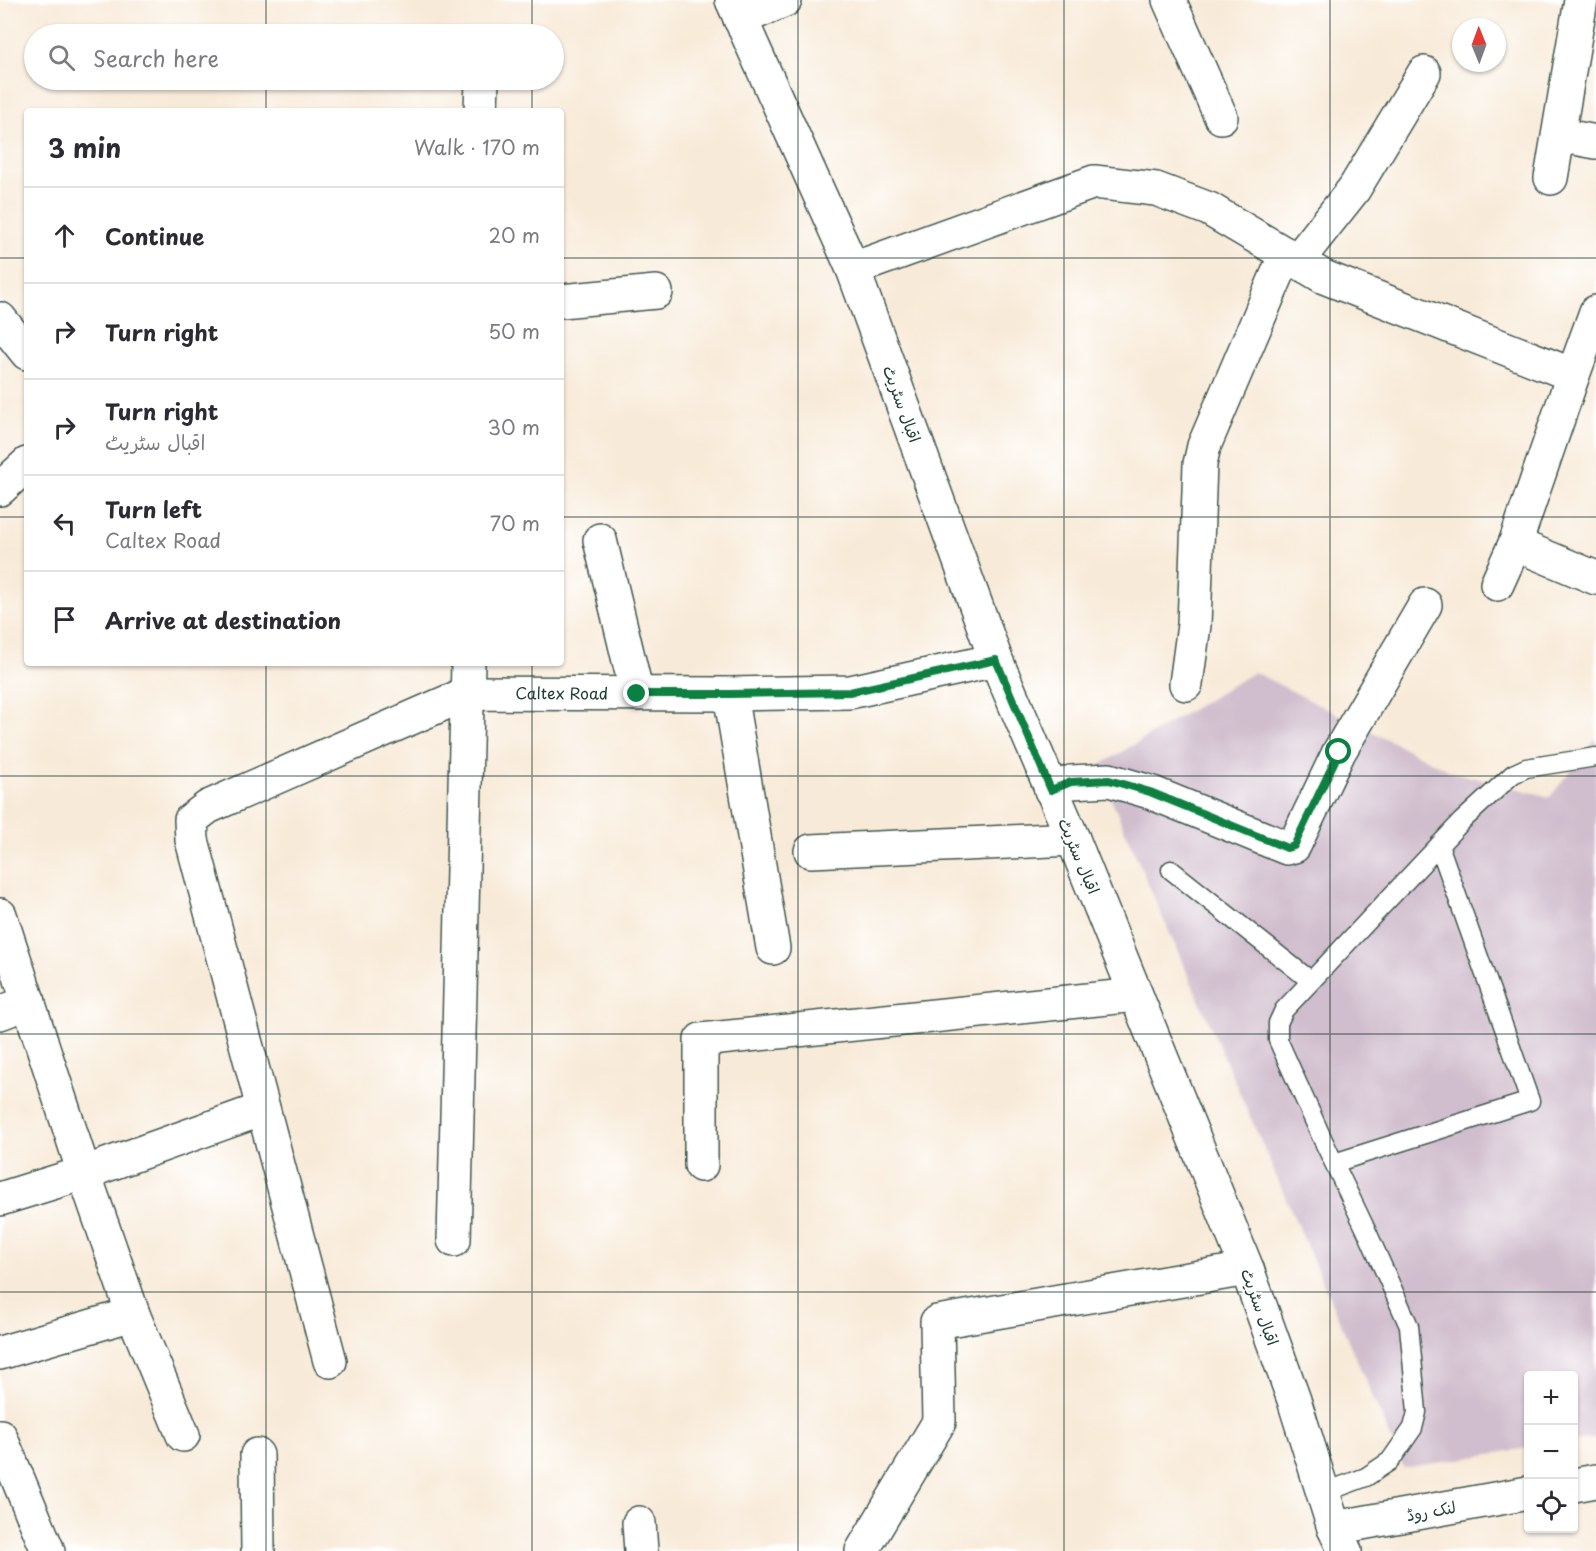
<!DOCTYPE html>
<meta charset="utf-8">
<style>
:root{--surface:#fff;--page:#f7f7f7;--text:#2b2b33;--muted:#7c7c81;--line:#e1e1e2}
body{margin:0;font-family:"Playpen Sans","Playpen Sans Arabic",sans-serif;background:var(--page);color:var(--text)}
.controls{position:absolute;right:18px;bottom:18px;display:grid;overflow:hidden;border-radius:6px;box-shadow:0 2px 4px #0004}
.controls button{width:54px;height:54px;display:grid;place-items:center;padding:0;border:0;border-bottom:2px solid var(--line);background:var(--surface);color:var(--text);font:30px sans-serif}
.compass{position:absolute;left:1452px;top:18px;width:54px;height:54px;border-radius:50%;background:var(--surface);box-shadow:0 2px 4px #0004;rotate:359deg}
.stop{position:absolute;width:18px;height:18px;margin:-14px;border:4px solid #0b8043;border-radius:50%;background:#fff}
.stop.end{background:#0b8043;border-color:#fff;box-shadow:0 2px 6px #0008}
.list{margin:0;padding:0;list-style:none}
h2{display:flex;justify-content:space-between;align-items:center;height:78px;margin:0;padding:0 24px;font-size:26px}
h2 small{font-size:20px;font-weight:400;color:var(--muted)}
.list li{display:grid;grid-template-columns:39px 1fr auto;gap:18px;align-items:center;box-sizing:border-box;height:96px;padding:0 24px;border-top:2px solid var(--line)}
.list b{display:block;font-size:22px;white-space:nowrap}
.list p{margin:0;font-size:20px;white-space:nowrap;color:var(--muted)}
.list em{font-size:20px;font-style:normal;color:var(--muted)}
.icon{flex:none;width:33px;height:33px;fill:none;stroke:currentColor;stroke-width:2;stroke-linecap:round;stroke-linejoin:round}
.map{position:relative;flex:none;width:1596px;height:1551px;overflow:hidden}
.search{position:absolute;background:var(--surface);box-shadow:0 2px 4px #0004;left:24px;top:24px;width:540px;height:66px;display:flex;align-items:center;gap:15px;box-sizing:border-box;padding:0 21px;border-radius:33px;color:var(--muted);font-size:22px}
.panel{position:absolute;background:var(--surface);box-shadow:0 2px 4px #0004;left:24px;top:108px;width:540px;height:558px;border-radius:6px}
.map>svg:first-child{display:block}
.industrial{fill:#d0bdcd}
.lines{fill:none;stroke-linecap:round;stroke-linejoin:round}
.service-casing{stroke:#40574d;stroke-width:21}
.minor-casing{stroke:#40574d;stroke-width:36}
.tertiary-casing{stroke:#40574d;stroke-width:36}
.service{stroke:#fff;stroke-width:18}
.minor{stroke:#fff;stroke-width:33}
.tertiary{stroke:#fff;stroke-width:33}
.route{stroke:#0b8043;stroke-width:8}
.grid{fill:none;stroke:#1f3d34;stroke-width:1.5;stroke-opacity:0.55}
.labels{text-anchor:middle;stroke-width:4.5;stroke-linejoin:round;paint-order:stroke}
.street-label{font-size:16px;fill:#1f3d34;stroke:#fff}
</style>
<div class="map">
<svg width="1596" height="1551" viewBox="0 0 1596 1551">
<rect width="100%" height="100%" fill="#fff"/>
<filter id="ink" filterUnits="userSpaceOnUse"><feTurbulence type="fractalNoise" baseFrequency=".0167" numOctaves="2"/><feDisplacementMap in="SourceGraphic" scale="12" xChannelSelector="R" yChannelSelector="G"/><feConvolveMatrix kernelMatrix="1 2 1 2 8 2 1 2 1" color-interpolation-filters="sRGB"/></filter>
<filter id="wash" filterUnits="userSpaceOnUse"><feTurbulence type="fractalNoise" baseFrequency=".008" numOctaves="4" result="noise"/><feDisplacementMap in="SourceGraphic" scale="24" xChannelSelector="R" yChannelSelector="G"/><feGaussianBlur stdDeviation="1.35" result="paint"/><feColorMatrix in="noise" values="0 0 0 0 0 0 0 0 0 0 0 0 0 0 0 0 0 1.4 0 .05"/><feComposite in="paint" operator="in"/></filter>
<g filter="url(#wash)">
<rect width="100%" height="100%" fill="#f8ead8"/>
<!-- industrial -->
<path class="industrial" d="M 1254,672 L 1452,772 L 1550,797 L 1596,738 L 1596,1438 L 1574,1441 L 1574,1376 L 1528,1376 L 1528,1448 L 1404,1468 L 1097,767 Z"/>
</g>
<g filter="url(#ink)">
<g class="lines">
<!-- service casing -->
<g class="service-casing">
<path id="service" d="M 1171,870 L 1311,981
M 1334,1163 L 1530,1101 L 1439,845
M 1323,1493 L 1366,1477 L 1390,1461 L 1413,1428 L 1417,1412 L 1409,1326 L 1368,1234 L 1322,1138 L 1278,1040 L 1278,1023 L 1284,1010 L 1462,821 L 1513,774 L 1526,768 L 1596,757"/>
</g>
<!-- minor casing -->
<g class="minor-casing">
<g id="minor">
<path d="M 1169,0 L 1221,117"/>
<path d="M 740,19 L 785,0"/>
<path d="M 481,111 L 482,80"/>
<path d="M 1559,135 L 1596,142"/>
<path d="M 1551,178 L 1581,0"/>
<path d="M 1297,261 L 1354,189 L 1424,73"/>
<path d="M 853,269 L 1094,182 L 1156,189 L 1209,209 L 1324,277 L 1573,375"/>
<path d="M 561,301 L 656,292"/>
<path d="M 0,319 L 27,353"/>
<path d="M 0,489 L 27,464"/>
<path d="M 600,540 L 637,694"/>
<path d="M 1515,544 L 1596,578"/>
<path d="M 1497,584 L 1515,544 L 1573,375 L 1596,312"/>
<path d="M 1186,684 L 1194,625 L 1200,464 L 1204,446 L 1286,254"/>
<path d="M 730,694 L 773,948"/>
<path d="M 1051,790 L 1071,782 L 1109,780 L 1150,792 L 1287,848 L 1294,846 L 1339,752 L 1425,605"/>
<path d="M 811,851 L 1073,839"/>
<path d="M 0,915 L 84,1173 L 133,1314 L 183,1435"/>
<path d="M 0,1013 L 29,1002"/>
<path d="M 701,1165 L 701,1040 L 1136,995"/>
<path d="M 0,1199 L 84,1173 L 263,1109"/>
<path d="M 454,1240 L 468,663"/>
<path d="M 0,1353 L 133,1314"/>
<path id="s1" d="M 330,1361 L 192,840 L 191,820 L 208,807 L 468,693 L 730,694 L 850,692 L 996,660"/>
<path d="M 0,1436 L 48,1551"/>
<path d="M 257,1455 L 258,1551"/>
<path d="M 1574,1485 L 1596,1481"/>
<path d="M 639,1523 L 641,1551"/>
<path d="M 1334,1528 L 1528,1493"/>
<path d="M 862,1551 L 939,1422 L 937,1322 L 1247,1269"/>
</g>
</g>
<!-- tertiary casing -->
<g class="tertiary-casing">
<path id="tertiary" d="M 732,0 L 853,269 L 996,660 L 1073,839 L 1247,1269 L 1294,1400 L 1334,1528 L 1345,1551"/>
</g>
<!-- service -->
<use href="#service" class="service"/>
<!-- minor -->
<use href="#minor" class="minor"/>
<!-- tertiary -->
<use href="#tertiary" class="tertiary"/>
</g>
</g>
<g class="lines" filter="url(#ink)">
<!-- route -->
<path class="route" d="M 637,694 L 730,694 L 850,692 L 996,660 L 1051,790 L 1071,782 L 1109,780 L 1150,792 L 1287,848 L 1294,846 L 1339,752"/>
</g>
<!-- grid -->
<path class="grid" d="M 266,0 L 266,34M 532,0 L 532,34M 798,0 L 798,1551M 1064,0 L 1064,1551M 1330,0 L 1330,1551M 266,80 L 266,111M 532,80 L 532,111M 0,258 L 27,258M 561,258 L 1596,258M 0,517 L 27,517M 561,517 L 1596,517M 266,663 L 266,1551M 532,663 L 532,1551M 0,776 L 1596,776M 0,1034 L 1596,1034M 0,1292 L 1596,1292"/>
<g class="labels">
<!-- street labels -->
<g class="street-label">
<text transform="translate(902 404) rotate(70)" y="6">اقبال سٹریٹ</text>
<text dy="6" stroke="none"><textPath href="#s1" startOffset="958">Caltex Road</textPath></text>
<text transform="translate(1079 856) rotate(67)" y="6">اقبال سٹریٹ</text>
<text transform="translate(1260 1307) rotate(70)" y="6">اقبال سٹریٹ</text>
<text transform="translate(1431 1511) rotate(-10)" y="6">لنک روڈ</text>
</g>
</g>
</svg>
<div class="controls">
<button>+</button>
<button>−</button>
<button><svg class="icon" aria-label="locate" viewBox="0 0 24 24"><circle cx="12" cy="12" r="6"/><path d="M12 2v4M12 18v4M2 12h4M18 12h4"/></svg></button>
</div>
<svg class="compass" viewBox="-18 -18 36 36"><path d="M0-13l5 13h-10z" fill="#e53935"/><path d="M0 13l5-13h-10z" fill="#7c7c81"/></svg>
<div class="stop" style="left:1339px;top:752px"></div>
<div class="stop end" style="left:637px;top:694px"></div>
<div class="search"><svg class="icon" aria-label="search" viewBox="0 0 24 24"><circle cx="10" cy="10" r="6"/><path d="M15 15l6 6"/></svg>Search here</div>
<section class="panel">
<h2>3 min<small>Walk · 170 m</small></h2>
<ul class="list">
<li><svg class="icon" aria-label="ahead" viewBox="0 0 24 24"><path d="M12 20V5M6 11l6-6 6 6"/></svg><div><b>Continue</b></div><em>20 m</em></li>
<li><svg class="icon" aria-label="right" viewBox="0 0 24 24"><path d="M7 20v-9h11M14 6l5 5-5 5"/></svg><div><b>Turn right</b></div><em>50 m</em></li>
<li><svg class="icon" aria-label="right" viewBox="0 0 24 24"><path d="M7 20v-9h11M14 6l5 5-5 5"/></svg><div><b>Turn right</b><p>اقبال سٹریٹ</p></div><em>30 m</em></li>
<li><svg class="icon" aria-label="left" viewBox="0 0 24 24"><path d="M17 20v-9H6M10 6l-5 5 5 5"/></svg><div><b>Turn left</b><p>Caltex Road</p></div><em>70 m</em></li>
<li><svg class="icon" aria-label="arrive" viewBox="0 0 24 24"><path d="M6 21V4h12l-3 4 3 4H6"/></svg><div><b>Arrive at destination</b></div></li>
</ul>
</section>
</div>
